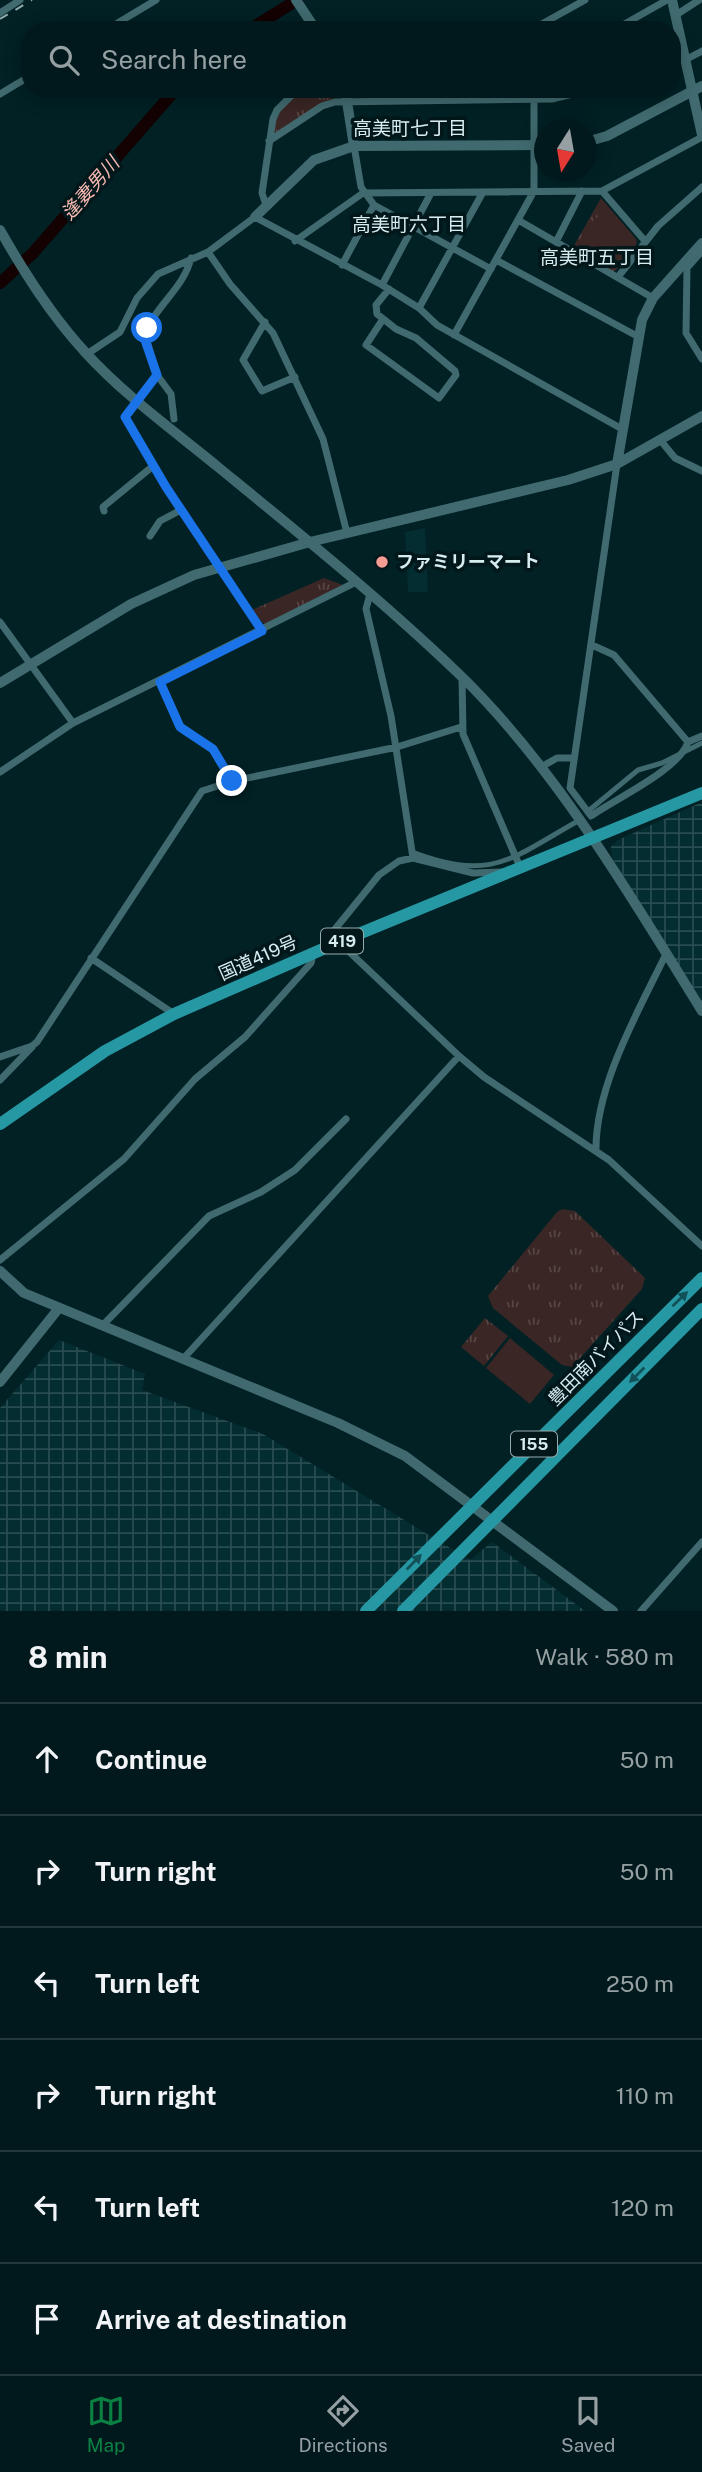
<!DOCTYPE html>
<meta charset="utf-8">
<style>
:root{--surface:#01191c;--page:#0b2225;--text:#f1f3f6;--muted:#96a0a3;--line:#23383b;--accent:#0b8043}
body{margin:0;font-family:"Public Sans","Noto Sans JP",sans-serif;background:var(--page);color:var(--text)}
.compass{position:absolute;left:534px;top:119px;width:63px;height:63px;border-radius:50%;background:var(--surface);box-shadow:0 4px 18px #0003;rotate:191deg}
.stop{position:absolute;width:21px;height:21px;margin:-16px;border:5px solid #1a73e8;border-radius:50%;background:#fff}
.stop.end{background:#1a73e8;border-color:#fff;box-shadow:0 2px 7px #0008}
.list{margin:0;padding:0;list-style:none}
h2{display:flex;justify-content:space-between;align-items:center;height:91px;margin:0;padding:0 28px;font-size:30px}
h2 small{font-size:23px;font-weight:400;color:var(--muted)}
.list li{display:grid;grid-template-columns:46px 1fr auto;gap:21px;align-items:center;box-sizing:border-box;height:112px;padding:0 28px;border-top:2px solid var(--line)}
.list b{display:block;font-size:26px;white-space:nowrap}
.list em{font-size:23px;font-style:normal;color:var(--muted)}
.icon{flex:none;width:38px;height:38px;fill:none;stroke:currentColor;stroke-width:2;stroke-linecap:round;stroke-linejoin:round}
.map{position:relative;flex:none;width:702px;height:1611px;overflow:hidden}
.search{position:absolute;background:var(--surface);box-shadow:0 4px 18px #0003;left:21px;right:21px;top:21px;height:77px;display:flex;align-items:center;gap:18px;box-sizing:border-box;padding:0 24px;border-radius:28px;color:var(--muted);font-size:26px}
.sheet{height:763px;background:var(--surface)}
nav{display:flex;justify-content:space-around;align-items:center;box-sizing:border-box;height:98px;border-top:2px solid var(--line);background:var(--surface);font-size:19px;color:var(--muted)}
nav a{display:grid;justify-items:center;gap:4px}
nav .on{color:var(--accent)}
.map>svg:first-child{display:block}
.built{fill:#042d32}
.industrial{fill:url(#industrial-grid)}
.grass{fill:url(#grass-tufts)}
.garden{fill:#3a2624}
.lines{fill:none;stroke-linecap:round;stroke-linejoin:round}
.river{stroke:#140101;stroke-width:12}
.pedestrian{stroke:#406a6f;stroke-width:5}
.minor{stroke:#406a6f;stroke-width:7}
.tertiary{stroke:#406a6f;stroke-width:10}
.trunk{stroke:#2698a4;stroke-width:12}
.rail{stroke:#91aaad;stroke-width:2;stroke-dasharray:9 9;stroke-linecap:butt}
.oneway{fill:#125158}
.route{stroke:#1a73e8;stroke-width:9}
.poi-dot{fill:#f59c94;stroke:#02171a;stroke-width:2.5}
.labels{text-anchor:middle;stroke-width:7;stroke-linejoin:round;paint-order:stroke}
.shield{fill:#02171a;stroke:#96acaf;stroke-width:2}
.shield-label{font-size:16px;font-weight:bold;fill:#d6ecef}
.poi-label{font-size:18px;font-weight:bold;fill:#d6ecef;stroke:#02171a;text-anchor:start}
.street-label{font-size:18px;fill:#d6ecef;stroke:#02171a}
.neighbourhood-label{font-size:19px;fill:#d6ecef;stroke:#02171a}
.water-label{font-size:19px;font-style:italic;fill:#f9bab3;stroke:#02171a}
</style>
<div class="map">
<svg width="702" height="1611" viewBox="0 0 702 1611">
<defs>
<pattern id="industrial-grid" width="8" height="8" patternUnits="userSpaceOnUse" patternTransform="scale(1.75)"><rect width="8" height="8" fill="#042d32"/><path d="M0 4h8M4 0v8" fill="none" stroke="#284c50"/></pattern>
<pattern id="grass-tufts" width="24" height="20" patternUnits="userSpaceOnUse" patternTransform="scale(1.75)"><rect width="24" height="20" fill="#3a2624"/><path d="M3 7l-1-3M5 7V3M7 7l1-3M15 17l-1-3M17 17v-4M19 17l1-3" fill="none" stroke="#564644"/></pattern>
</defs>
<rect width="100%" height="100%" fill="#012125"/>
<!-- built -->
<path class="built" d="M 425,528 L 428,592 L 408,592 L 405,532 Z"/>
<!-- industrial -->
<path class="industrial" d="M 702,802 L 702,1004 L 612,858 L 611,846 L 618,840 Z
M 59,1340 L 145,1374 L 142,1390 L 263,1434 L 470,1560 L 492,1542 L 585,1611 L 0,1611 L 0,1408 Z"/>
<!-- grass -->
<path class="grass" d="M 300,89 L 339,89 L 340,95 L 274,135 L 275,117 Z
M 601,198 L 636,239 L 637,243 L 615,271 L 611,272 L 572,249 Z
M 324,578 L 343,585 L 266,626 L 252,610 Z
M 563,1209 L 575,1211 L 645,1278 L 642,1289 L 572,1367 L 562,1365 L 493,1308 L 488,1296 L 557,1212 Z
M 485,1318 L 508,1336 L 484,1366 L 461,1347 Z"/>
<!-- garden -->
<path class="garden" d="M 600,215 L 614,217 L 633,242 L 612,270 L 575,248 L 587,226 Z
M 510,1338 L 554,1375 L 530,1404 L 486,1368 Z"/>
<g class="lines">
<!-- river -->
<path class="river" d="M 249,30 L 297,0
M 0,283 L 33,253 L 176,89"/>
<!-- pedestrian -->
<path class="pedestrian" d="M 587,812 L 638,770 L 662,763 L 702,743
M 412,852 C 493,882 510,859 578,821"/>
<!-- minor -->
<path class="minor" d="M 0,13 L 20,0
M 676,15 L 699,0
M 106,30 L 156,0
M 531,30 L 585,0
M 614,30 L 667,0
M 685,60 L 702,51
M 0,94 L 30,76
M 269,141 L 322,106 L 335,102 L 552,99 L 593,89
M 354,146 L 361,187 L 374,205 L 491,269
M 602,191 L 645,241
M 266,205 L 262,193 L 273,119 L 277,110 L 298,89
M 518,220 L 653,298
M 295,241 L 363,193 L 602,191 L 702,137
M 556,242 L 582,191
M 702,251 L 687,268 L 686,333 L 702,359
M 208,252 L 230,284 L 273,333 L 323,439 L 347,533
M 191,258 C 184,288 156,305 145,334 L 157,375 L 125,417 L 166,487 L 262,631
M 496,260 L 637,336
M 342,265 L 374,205
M 618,277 L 658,226 L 702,187
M 382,285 L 431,193
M 419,308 L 483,192
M 383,319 L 366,345 L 439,398 L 456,375 L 455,371 L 416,338 L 396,329 L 377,314 L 376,305 L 389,289
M 265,322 L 243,360 L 262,391 L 295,377
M 454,335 L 534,191 L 534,89
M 87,354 L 120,332 L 137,298 L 158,274 L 208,252 L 255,217 L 382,285 L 419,308 L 437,325 L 622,429
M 157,375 L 171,394 L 174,419
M 661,441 L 675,458 L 702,471
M 617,464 L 570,788 L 591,816 C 615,799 680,769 688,742
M 104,511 L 103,507 L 153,466
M 150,536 L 160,521 L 181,510
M 370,594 L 366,609 L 391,716 L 413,858
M 0,622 L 73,723
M 592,645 L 614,655 L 688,742
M 462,677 L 463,734 L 520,867
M 160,682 L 181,727 L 213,749 L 232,781
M 688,742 L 702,736
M 541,767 L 557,758 L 574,758
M 0,772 L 73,723 L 356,582
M 339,942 L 459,1056
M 324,949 L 327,939 L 379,875 L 399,861 L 413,858 L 473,873 L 502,872
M 91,958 L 174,1014
M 0,1057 L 32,1046 L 37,1042 L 202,791 L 233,781 L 397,747 L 461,727
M 0,1080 L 32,1047
M 596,1151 C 595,1086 638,1012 666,954
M 0,1260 L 124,1159 L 195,1079 L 245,1037 L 311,963 L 313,954
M 102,1326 L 209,1216 L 261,1192 L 295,1170 L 346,1119
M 183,1359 L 459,1056 L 484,1077 L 609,1160 L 702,1246
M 641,1611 L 702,1542"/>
<!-- tertiary -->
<path class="tertiary" d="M 296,0 L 316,30
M 672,0 L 702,135
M 345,89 L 354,146
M 586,142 L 607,136 L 702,86
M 255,217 L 314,160 L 354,146 L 544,145
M 0,230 C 25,274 51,315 85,352 C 124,395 173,430 218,467 C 300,534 383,601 460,675 C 556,768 632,898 702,1011
M 617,464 L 642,320 L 653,298 L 702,243
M 0,683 L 131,604 L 194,575 L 310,542 L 568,480 L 617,464 L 702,416
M 0,1271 L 24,1293 L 338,1423 L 405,1456 L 613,1611
M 0,1382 L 59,1308"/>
<!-- trunk -->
<path class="trunk" d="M 0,1124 L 105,1051 L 174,1014 L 339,942 L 702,793
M 366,1611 L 702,1278
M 403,1611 L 702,1309"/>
<!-- rail -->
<path class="rail" d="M 0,19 L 32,0"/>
</g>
<!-- one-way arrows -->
<defs><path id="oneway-solid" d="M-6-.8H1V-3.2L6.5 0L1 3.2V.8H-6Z" transform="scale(1.75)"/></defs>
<g class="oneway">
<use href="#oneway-solid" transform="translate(680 1299) rotate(-44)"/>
<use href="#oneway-solid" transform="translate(637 1375) rotate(135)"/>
<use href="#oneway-solid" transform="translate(414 1562) rotate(-46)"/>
</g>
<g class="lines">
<!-- route -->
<path class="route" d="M 147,328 L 145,340 L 157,375 L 125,417 L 166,487 L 262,631 L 160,682 L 180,727 L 213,749 L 232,781"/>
</g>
<!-- markers -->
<circle class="poi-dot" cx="382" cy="562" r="7"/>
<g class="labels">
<!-- shield labels -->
<g class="shield">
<rect x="321" y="928.5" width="42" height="25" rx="5"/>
<rect x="511" y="1431.5" width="46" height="25" rx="5"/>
</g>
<g class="shield-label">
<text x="342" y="947">419</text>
<text x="534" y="1450">155</text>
</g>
<!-- poi labels -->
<g class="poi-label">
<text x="396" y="568">ファミリーマート</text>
</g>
<!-- street labels -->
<g class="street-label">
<text transform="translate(258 958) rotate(-24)" y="6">国道419号</text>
<text transform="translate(596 1358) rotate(-45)" y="6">豊田南バイパス</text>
</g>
<!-- neighbourhood labels -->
<g class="neighbourhood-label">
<text x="410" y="135">高美町七丁目</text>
<text x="409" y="231">高美町六丁目</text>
<text x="597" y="264">高美町五丁目</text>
</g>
<!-- water labels -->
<g class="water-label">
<text transform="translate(90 188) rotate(-49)" y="7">逢妻男川</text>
</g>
</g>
</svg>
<svg class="compass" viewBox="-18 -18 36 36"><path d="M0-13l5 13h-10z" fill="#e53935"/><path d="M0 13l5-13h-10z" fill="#96a0a3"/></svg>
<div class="stop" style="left:147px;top:328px"></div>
<div class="stop end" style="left:232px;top:781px"></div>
<div class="search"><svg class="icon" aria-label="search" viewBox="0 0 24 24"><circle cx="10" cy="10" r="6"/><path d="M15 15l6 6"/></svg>Search here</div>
</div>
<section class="sheet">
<h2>8 min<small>Walk · 580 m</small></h2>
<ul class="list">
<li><svg class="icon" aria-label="ahead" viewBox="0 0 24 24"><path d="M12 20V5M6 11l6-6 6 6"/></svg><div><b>Continue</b></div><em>50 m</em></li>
<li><svg class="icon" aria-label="right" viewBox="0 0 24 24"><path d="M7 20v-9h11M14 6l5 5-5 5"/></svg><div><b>Turn right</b></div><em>50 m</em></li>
<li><svg class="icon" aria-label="left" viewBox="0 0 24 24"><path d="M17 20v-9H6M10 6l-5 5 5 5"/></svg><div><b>Turn left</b></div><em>250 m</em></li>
<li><svg class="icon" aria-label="right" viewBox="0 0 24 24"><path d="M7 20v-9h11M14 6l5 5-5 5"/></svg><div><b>Turn right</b></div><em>110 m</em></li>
<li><svg class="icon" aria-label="left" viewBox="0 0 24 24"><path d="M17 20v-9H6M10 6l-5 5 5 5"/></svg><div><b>Turn left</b></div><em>120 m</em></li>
<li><svg class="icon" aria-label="arrive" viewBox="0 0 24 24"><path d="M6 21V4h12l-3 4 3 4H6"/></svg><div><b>Arrive at destination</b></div></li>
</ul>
</section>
<nav>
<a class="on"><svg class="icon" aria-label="map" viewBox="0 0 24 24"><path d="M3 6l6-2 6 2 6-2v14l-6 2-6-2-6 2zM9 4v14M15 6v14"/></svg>Map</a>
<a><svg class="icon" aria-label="directions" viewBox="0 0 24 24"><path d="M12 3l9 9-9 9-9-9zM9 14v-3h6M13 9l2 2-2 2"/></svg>Directions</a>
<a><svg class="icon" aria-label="saved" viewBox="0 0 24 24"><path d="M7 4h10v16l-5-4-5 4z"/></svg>Saved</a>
</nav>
